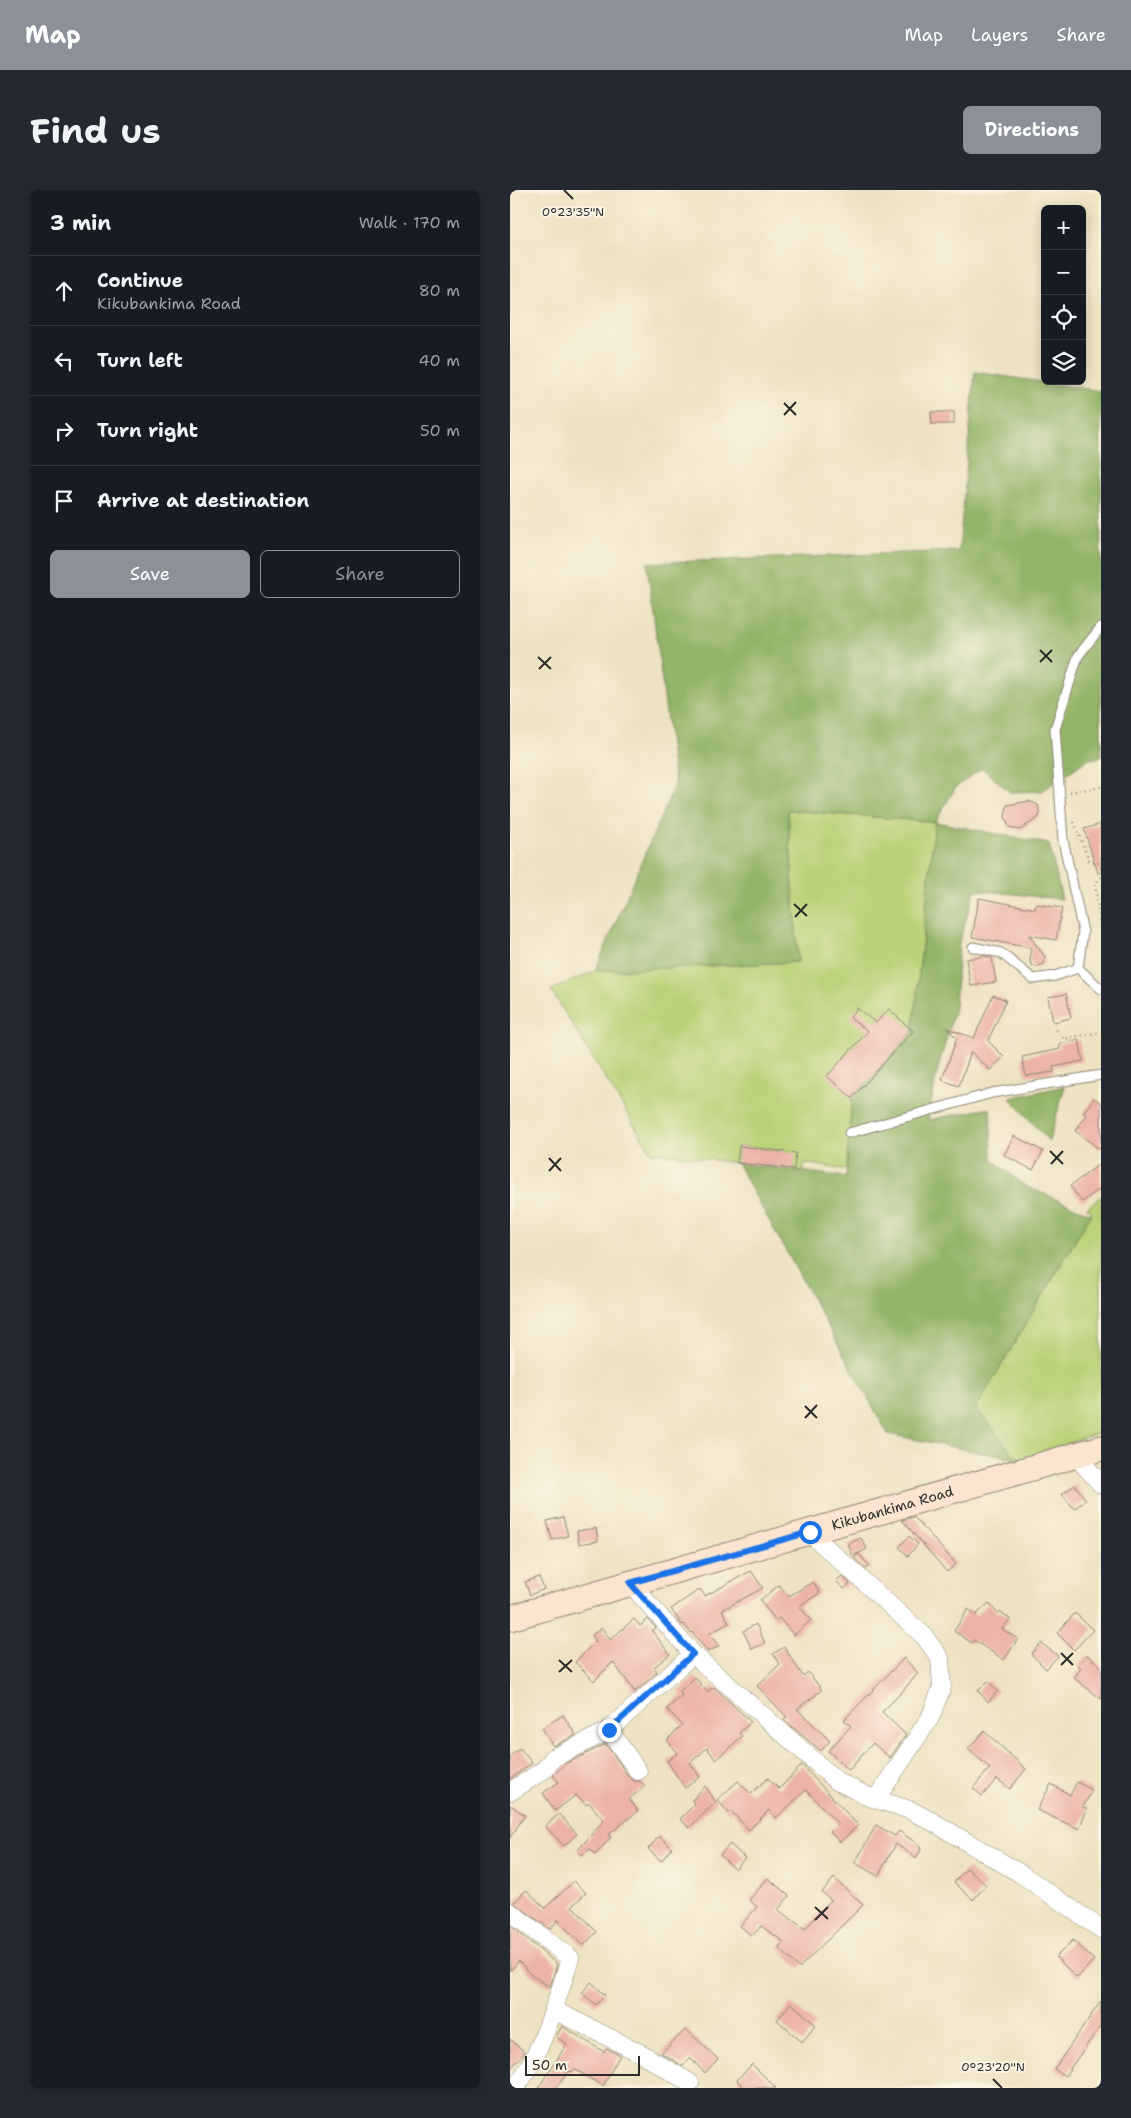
<!DOCTYPE html>
<meta charset="utf-8">
<style>
:root{--surface:#171b24;--page:#242831;--text:#f1f3f6;--muted:#9ea1a6;--line:#363941;--accent:#8c9099}
body{margin:0;font-family:"Shantell Sans",sans-serif;background:var(--page);color:var(--text)}
.controls{position:absolute;right:15px;top:15px;display:grid;overflow:hidden;border-radius:8px;box-shadow:0 2px 12px #0003}
.controls button{width:45px;height:45px;display:grid;place-items:center;padding:0;border:0;border-bottom:1px solid var(--line);background:var(--surface);color:var(--text);font:25px sans-serif}
.scale{position:absolute;left:15px;bottom:12px;width:115px;box-sizing:border-box;padding-left:5px;border:2px solid #2b2b2b;border-top:0;font-size:14px;line-height:18px;white-space:nowrap;color:#2b2b2b;-webkit-text-stroke:4px #fcf5e5;paint-order:stroke}
.stop{position:absolute;width:15px;height:15px;margin:-11px;border:4px solid #1a73e8;border-radius:50%;background:#fff}
.stop.end{background:#1a73e8;border-color:#fff;box-shadow:0 1px 5px #0008}
.list{margin:0;padding:0;list-style:none}
h2{display:flex;justify-content:space-between;align-items:center;height:65px;margin:0;padding:0 20px;font-size:21px}
h2 small{font-size:16px;font-weight:400;color:var(--muted)}
.list li{display:grid;grid-template-columns:32px 1fr auto;gap:15px;align-items:center;box-sizing:border-box;height:70px;padding:0 20px;border-top:1px solid var(--line)}
.list b{display:block;font-size:19px;white-space:nowrap}
.list p{margin:0;font-size:16px;white-space:nowrap;color:var(--muted)}
.list em{font-size:16px;font-style:normal;color:var(--muted)}
.actions{display:flex;gap:10px;padding:15px 20px}
.actions a{flex:1;padding:11px 0;border:1px solid var(--accent);border-radius:8px;text-align:center;font-size:18px;color:var(--accent)}
.actions .main{background:var(--accent);color:#fff}
.icon{flex:none;width:28px;height:28px;fill:none;stroke:currentColor;stroke-width:2;stroke-linecap:round;stroke-linejoin:round}
.map{position:relative;flex:none;width:591px;height:1898px;overflow:hidden;border-radius:8px}
header{display:flex;align-items:center;gap:30px;box-sizing:border-box;height:70px;padding:0 25px;background:var(--accent);color:#fff}
header strong{font-size:24px}
nav{display:flex;gap:28px;margin-inline-start:auto;font-size:18px}
.intro{display:flex;align-items:center;justify-content:space-between;box-sizing:border-box;height:120px;padding:0 30px}
h1{margin:0;font-size:35px}
.button{padding:12px 22px;border-radius:8px;background:var(--accent);color:#fff;font-size:18px;font-weight:700}
main{display:flex;gap:30px;padding:0 30px}
aside{flex:1;background:var(--surface);border-radius:8px;box-shadow:0 2px 12px #0003}
.map>svg:first-child{display:block}
.green{fill:#bad277;stroke:#727e51}
.forest{fill:#93b468;stroke:#5f704a}
.building{fill:#edb3a8}
.lines{fill:none;stroke-linecap:round;stroke-linejoin:round}
.lane-casing{stroke:#8c8676;stroke-width:11}
.street-casing{stroke:#8c8676;stroke-width:19}
.secondary-casing{stroke:#8c8676;stroke-width:27}
.path{stroke:#8c8676;stroke-width:2.5;stroke-dasharray:1 4;stroke-linecap:butt}
.lane{stroke:#fff;stroke-width:9}
.street{stroke:#fff;stroke-width:18}
.secondary{stroke:#fce5d0;stroke-width:25}
.route{stroke:#1a73e8;stroke-width:6}
.ticks{fill:none;stroke:#2b2b2b;stroke-width:2}
.labels{text-anchor:middle;stroke-width:4;stroke-linejoin:round;paint-order:stroke}
.street-label{font-size:14px;fill:#2b2b2b;stroke:#fcf5e5}
.ticks-label{font-size:12px;text-anchor:middle;fill:#2b2b2b;stroke:#fcf5e5;stroke-width:4;stroke-linejoin:round;paint-order:stroke}
</style>
<header>
<strong>Map</strong>
<nav><a>Map</a><a>Layers</a><a>Share</a></nav>
</header>
<div class="intro"><h1>Find us</h1><a class="button">Directions</a></div>
<main>
<aside>
<h2>3 min<small>Walk · 170 m</small></h2>
<ul class="list">
<li><svg class="icon" aria-label="ahead" viewBox="0 0 24 24"><path d="M12 20V5M6 11l6-6 6 6"/></svg><div><b>Continue</b><p>Kikubankima Road</p></div><em>80 m</em></li>
<li><svg class="icon" aria-label="left" viewBox="0 0 24 24"><path d="M17 20v-9H6M10 6l-5 5 5 5"/></svg><div><b>Turn left</b></div><em>40 m</em></li>
<li><svg class="icon" aria-label="right" viewBox="0 0 24 24"><path d="M7 20v-9h11M14 6l5 5-5 5"/></svg><div><b>Turn right</b></div><em>50 m</em></li>
<li><svg class="icon" aria-label="arrive" viewBox="0 0 24 24"><path d="M6 21V4h12l-3 4 3 4H6"/></svg><div><b>Arrive at destination</b></div></li>
</ul>
<div class="actions"><a class="main">Save</a><a>Share</a></div>
</aside>
<div class="map">
<svg width="591" height="1898" viewBox="0 0 591 1898">
<rect width="100%" height="100%" fill="#fcf5e5"/>
<filter id="ink" filterUnits="userSpaceOnUse"><feTurbulence type="fractalNoise" baseFrequency=".02" numOctaves="2"/><feDisplacementMap in="SourceGraphic" scale="10" xChannelSelector="R" yChannelSelector="G"/><feConvolveMatrix kernelMatrix="1 2 1 2 8 2 1 2 1" color-interpolation-filters="sRGB"/></filter>
<filter id="wash" filterUnits="userSpaceOnUse"><feTurbulence type="fractalNoise" baseFrequency=".0096" numOctaves="4" result="noise"/><feDisplacementMap in="SourceGraphic" scale="20" xChannelSelector="R" yChannelSelector="G"/><feGaussianBlur stdDeviation="1.12" result="paint"/><feColorMatrix in="noise" values="0 0 0 0 0 0 0 0 0 0 0 0 0 0 0 0 0 1.4 0 .05"/><feComposite in="paint" operator="in"/></filter>
<g filter="url(#wash)">
<rect width="100%" height="100%" fill="#ede2c1"/>
<!-- green -->
<path class="green" d="M 278,620 L 425,632 L 403,841 L 378,819 L 318,886 L 342,908 L 337,980 L 295,973 L 293,981 L 284,979 L 285,963 L 229,956 L 227,973 L 141,962 L 41,800 L 85,781 L 288,772 Z
M 591,1006 L 591,1242 L 508,1270 L 466,1218 L 581,1024 L 582,1021 L 577,1018 Z"/>
<!-- forest -->
<path class="forest" d="M 465,182 L 591,201 L 591,567 L 578,569 L 532,601 L 500,602 L 472,578 L 446,597 L 425,632 L 539,654 L 552,709 L 465,700 L 449,751 L 445,818 L 427,882 L 418,930 L 480,918 L 482,969 L 515,996 L 581,1024 L 466,1218 L 508,1270 L 378,1244 L 227,973 L 336,987 L 342,908 L 403,841 L 425,632 L 278,620 L 288,772 L 85,781 L 165,594 L 137,373 L 449,361 Z
M 555,896 L 539,951 L 500,908 Z"/>
<g id="blocks">
<!-- building -->
<path class="building" d="M 421,222 L 444,222 L 444,234 L 422,234 Z
M 519,611 L 528,615 L 530,623 L 529,627 L 510,640 L 499,637 L 495,627 L 497,615 Z
M 591,634 L 591,683 L 588,683 L 574,639 Z
M 469,708 L 525,719 L 526,714 L 552,718 L 546,750 L 519,745 L 535,767 L 534,774 L 526,777 L 522,775 L 520,771 L 521,758 L 462,747 Z
M 475,766 L 482,768 L 486,792 L 461,796 L 456,769 Z
M 556,804 L 561,828 L 543,832 L 538,807 Z
M 483,805 L 496,810 L 478,851 L 494,867 L 480,880 L 461,862 L 449,896 L 432,890 L 447,848 L 436,838 L 464,848 Z
M 347,818 L 366,833 L 379,819 L 403,841 L 342,908 L 317,886 L 358,841 L 340,828 Z
M 569,850 L 573,871 L 543,877 L 544,882 L 516,886 L 512,867 L 550,859 L 549,854 Z
M 584,908 L 591,913 L 591,960 L 565,941 L 577,925 L 573,923 Z
M 504,946 L 533,961 L 523,980 L 494,965 Z
M 229,956 L 286,963 L 284,979 L 227,973 Z
M 591,973 L 591,998 L 572,1012 L 560,996 Z
M 565,1295 L 576,1310 L 564,1319 L 552,1304 Z
M 53,1327 L 58,1346 L 42,1350 L 37,1331 Z
M 404,1327 L 446,1374 L 437,1382 L 392,1330 Z
M 86,1338 L 88,1351 L 69,1354 L 67,1341 Z
M 399,1346 L 408,1354 L 398,1366 L 389,1357 Z
M 351,1348 L 357,1359 L 343,1366 L 338,1354 Z
M 349,1364 L 360,1376 L 356,1379 L 344,1368 Z
M 241,1381 L 253,1398 L 212,1420 L 219,1433 L 199,1444 L 209,1456 L 198,1462 L 182,1442 L 181,1443 L 174,1434 L 172,1435 L 161,1419 L 190,1399 L 195,1406 Z
M 332,1386 L 340,1394 L 334,1399 L 326,1391 Z
M 29,1387 L 34,1399 L 20,1405 L 15,1392 Z
M 303,1392 L 310,1403 L 289,1416 L 301,1430 L 284,1445 L 269,1428 L 266,1431 L 250,1410 L 269,1395 L 279,1406 Z
M 479,1413 L 488,1424 L 490,1421 L 500,1429 L 492,1439 L 508,1449 L 494,1470 L 464,1450 L 462,1453 L 444,1441 L 458,1419 L 466,1425 Z
M 565,1423 L 583,1440 L 564,1460 L 547,1443 Z
M 124,1429 L 130,1436 L 138,1429 L 146,1438 L 142,1441 L 160,1464 L 144,1477 L 147,1482 L 125,1502 L 103,1472 L 84,1491 L 65,1472 L 86,1451 L 82,1445 L 92,1438 L 100,1450 Z
M 246,1434 L 255,1453 L 242,1459 L 233,1441 Z
M 531,1453 L 548,1466 L 536,1479 L 521,1464 Z
M 274,1457 L 293,1486 L 298,1482 L 312,1500 L 287,1519 L 320,1551 L 311,1561 L 275,1531 L 274,1529 L 277,1527 L 247,1496 L 270,1474 L 263,1464 Z
M 577,1465 L 591,1476 L 591,1509 L 564,1488 L 571,1478 L 568,1475 Z
M 394,1468 L 408,1483 L 392,1502 L 372,1522 L 396,1545 L 380,1568 L 363,1553 L 339,1580 L 318,1561 L 341,1536 L 334,1530 Z
M 185,1487 L 197,1502 L 204,1497 L 241,1532 L 229,1543 L 232,1546 L 206,1570 L 197,1558 L 180,1573 L 190,1587 L 175,1598 L 157,1571 L 168,1563 L 157,1550 L 172,1535 L 157,1519 L 172,1505 L 169,1502 Z
M 478,1491 L 488,1501 L 478,1512 L 468,1501 Z
M 53,1525 L 66,1545 L 43,1556 L 32,1538 Z
M 474,1541 L 516,1579 L 500,1599 L 487,1589 L 472,1606 L 463,1598 L 480,1578 L 458,1559 Z
M 96,1554 L 119,1587 L 124,1591 L 130,1591 L 135,1596 L 119,1609 L 128,1621 L 98,1645 L 101,1647 L 86,1664 L 80,1659 L 72,1665 L 67,1661 L 94,1630 L 79,1613 L 77,1615 L 66,1605 L 45,1621 L 33,1603 L 49,1592 L 43,1586 L 55,1574 Z
M 10,1558 L 22,1573 L 0,1589 L 0,1566 Z
M 292,1575 L 348,1635 L 330,1652 L 320,1642 L 328,1634 L 296,1600 L 266,1628 L 259,1620 L 239,1640 L 221,1621 L 219,1623 L 207,1610 L 228,1591 L 241,1604 L 258,1588 L 269,1599 Z
M 567,1592 L 582,1600 L 573,1617 L 577,1619 L 569,1639 L 527,1620 L 541,1594 L 560,1605 Z
M 195,1596 L 206,1612 L 179,1638 L 170,1629 L 185,1614 L 182,1610 Z
M 0,1615 L 15,1625 L 0,1648 Z
M 49,1624 L 67,1644 L 54,1656 L 35,1636 Z
M 366,1635 L 385,1646 L 389,1641 L 409,1655 L 411,1660 L 406,1668 L 386,1654 L 368,1686 L 345,1673 Z
M 149,1646 L 162,1658 L 151,1671 L 138,1659 Z
M 220,1654 L 235,1668 L 225,1679 L 210,1665 Z
M 457,1678 L 476,1695 L 463,1710 L 444,1692 Z
M 258,1688 L 279,1706 L 268,1720 L 295,1739 L 321,1710 L 312,1702 L 324,1688 L 353,1715 L 289,1778 L 268,1757 L 274,1752 L 251,1736 L 242,1746 L 230,1736 L 247,1717 L 239,1710 Z
M 64,1691 L 76,1703 L 62,1716 L 87,1742 L 73,1756 L 48,1730 L 40,1739 L 4,1713 L 16,1700 L 35,1718 Z
M 0,1735 L 47,1774 L 40,1797 L 20,1784 L 9,1771 L 0,1781 Z
M 563,1750 L 584,1770 L 567,1788 L 546,1767 Z
M 81,1792 L 95,1805 L 86,1815 L 72,1803 Z
M 591,1811 L 591,1835 L 555,1886 L 544,1879 Z
M 281,1813 L 306,1835 L 292,1852 L 267,1830 Z
M 52,1836 L 94,1862 L 96,1858 L 110,1865 L 93,1896 L 64,1879 L 62,1882 L 59,1881 L 46,1898 L 28,1898 L 57,1854 L 46,1847 Z
M 176,1839 L 208,1869 L 195,1883 L 180,1868 L 173,1876 L 151,1863 Z
M 0,1849 L 15,1862 L 0,1879 Z
M 242,1874 L 266,1898 L 235,1898 L 227,1890 Z"/>
</g>
</g>
<g filter="url(#ink)">
<use href="#blocks" fill-opacity="0" stroke="#8c8676" stroke-width="1"/>
<g class="lines">
<!-- lane casing -->
<g class="lane-casing">
<path id="lane" d="M 591,437 L 568,466 L 545,539 L 553,650 L 573,742 L 568,778 L 591,799
M 463,757 L 491,763 L 523,789 L 545,786 L 568,778
M 339,943 L 482,903 L 591,885"/>
</g>
<!-- street casing -->
<g class="street-casing">
<path id="street" d="M 566,1266 L 591,1294
M 300,1343 L 414,1446 L 430,1468 L 432,1497 L 420,1528 L 366,1609
M 120,1393 L 183,1464 L 327,1591 L 359,1607 L 400,1620 L 423,1632 L 511,1684 L 591,1739
M 99,1540 L 128,1581
M 0,1602 L 35,1579 L 43,1568 L 98,1541 L 183,1464
M 0,1722 L 60,1768 C 48,1807 31,1866 5,1898
M 44,1820 L 132,1864 L 180,1893"/>
</g>
<!-- secondary casing -->
<g class="secondary-casing">
<g id="secondary">
<path id="s1" d="M 0,1428 L 591,1258"/>
</g>
</g>
<!-- path -->
<path class="path" d="M 560,602 L 591,597
M 564,632 L 579,670 L 591,674
M 591,687 L 585,694 L 591,740
M 545,835 L 547,841 L 554,849 L 591,842"/>
<!-- lane -->
<use href="#lane" class="lane"/>
<!-- street -->
<use href="#street" class="street"/>
<!-- secondary -->
<use href="#secondary" class="secondary"/>
</g>
</g>
<g class="lines" filter="url(#ink)">
<!-- route -->
<path class="route" d="M 99,1540 L 183,1464 L 120,1393 L 300,1342"/>
</g>
<!-- ticks -->
<path class="ticks" d="M 54,0 L 63,9M 274,213 L 286,225M 274,225 L 286,212M 530,460 L 542,472M 28,467 L 41,479M 530,472 L 542,460M 29,479 L 41,467M 284,714 L 297,726M 285,727 L 297,714M 540,961 L 553,974M 39,968 L 51,981M 541,974 L 553,961M 39,981 L 51,968M 295,1216 L 307,1228M 295,1228 L 307,1215M 551,1463 L 563,1475M 49,1470 L 62,1482M 551,1475 L 563,1463M 49,1482 L 62,1470M 305,1717 L 318,1729M 305,1730 L 318,1717M 483,1889 L 492,1898"/>
<g class="labels">
<!-- street labels -->
<g class="street-label">
<text dy="5" stroke="none"><textPath href="#s1" startOffset="398">Kikubankima Road</textPath></text>
</g>
</g>
<g class="ticks-label">
<text x="63" y="26">0°23'35"N</text>
<text x="483" y="1881">0°23'20"N</text>
</g>
</svg>
<div class="controls">
<button>+</button>
<button>−</button>
<button><svg class="icon" aria-label="locate" viewBox="0 0 24 24"><circle cx="12" cy="12" r="6"/><path d="M12 2v4M12 18v4M2 12h4M18 12h4"/></svg></button>
<button><svg class="icon" aria-label="layers" viewBox="0 0 24 24"><path d="M12 4l9 5-9 5-9-5zM3 14l9 5 9-5"/></svg></button>
</div>
<div class="scale">50 m</div>
<div class="stop" style="left:300px;top:1342px"></div>
<div class="stop end" style="left:99px;top:1540px"></div>
</div>
</main>
